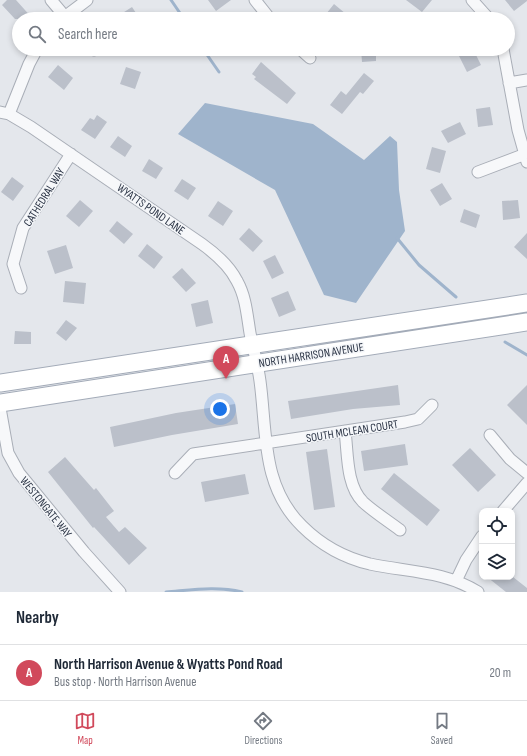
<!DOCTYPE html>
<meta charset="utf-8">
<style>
:root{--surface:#fff;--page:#f2f2f3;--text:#1f2937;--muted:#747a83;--line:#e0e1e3;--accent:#d1495b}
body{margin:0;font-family:"Sofia Sans Condensed",sans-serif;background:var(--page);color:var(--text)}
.controls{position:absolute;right:12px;bottom:12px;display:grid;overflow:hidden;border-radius:8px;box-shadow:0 2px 6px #0003}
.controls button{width:36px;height:36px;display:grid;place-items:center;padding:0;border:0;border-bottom:1px solid var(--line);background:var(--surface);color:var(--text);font:20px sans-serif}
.you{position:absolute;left:220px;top:409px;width:14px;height:14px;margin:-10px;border:3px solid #fff;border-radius:50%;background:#1a73e8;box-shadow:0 0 0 6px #1a73e833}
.badge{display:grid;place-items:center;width:26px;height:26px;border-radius:50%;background:var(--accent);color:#fff;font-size:13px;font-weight:700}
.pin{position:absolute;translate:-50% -33px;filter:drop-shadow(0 1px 2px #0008)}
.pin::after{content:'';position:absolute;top:21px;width:14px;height:12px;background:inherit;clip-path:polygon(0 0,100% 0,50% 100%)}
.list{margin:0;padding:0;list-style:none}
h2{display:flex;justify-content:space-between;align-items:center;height:52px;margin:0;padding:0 16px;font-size:17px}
h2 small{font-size:13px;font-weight:400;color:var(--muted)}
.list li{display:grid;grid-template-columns:26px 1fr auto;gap:12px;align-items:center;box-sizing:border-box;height:56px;padding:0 16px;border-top:1px solid var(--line)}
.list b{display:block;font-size:15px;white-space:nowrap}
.list p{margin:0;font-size:13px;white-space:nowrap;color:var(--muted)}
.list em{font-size:13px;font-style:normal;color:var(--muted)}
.icon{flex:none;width:22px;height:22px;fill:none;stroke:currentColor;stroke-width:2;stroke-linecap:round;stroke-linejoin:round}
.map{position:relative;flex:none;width:527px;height:592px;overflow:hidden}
.search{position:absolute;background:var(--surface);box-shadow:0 2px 6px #0003;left:12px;right:12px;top:12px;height:44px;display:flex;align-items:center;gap:10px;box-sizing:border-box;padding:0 14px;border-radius:22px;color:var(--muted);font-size:15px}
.sheet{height:108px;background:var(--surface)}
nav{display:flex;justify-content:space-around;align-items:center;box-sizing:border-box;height:56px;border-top:1px solid var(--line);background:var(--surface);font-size:11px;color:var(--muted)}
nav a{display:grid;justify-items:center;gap:2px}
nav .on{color:var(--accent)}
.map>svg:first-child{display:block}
.water{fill:#9fb4cc}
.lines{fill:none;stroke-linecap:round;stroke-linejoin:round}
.stream{stroke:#9fb4cc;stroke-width:3}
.building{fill:#bbc0ca}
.minor-casing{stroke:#a9aeb7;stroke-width:13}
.primary-casing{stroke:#a3abb8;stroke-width:19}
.minor{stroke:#f7f8fa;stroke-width:11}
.primary{stroke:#fff;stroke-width:17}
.labels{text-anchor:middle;stroke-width:3;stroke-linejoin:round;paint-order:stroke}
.street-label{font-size:12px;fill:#2b3445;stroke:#f4f6f9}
</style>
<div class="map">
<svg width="527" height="592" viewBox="0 0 527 592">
<rect width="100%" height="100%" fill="#e4e7ec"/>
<!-- water -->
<path class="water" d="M 205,103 L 313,124 L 364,160 L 390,136 L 397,142 L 399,190 L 405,231 L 356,303 L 324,295 L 275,190 L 178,134 Z"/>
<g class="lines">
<!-- stream -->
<path class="stream" d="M 171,0 L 184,19
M 203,49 L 219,72
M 397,238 L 419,265 L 456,297
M 505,342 L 527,355
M 166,592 C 192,590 217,586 242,592"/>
</g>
<!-- building -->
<path class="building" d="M 7,0 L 16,0 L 33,19 L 15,19 L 2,5 Z
M 208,0 L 231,0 L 216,11 Z
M 406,0 L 432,0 L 422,12 Z
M 505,0 L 527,0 L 527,1 L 514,11 Z
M 334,4 L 352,19 L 322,19 Z
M 132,7 L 140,19 L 113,19 Z
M 361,49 L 376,49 L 376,61 L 362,62 Z
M 463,49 L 473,49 L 481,65 L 467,72 L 457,52 Z
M 261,62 L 296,93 L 287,104 L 254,79 L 256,77 L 252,74 Z
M 58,65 L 73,78 L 64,90 L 48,77 Z
M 126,67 L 141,72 L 135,89 L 120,84 Z
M 364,73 L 374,81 L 363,94 L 360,92 L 342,114 L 330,105 L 341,91 L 346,95 Z
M 490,107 L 493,125 L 478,127 L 476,109 Z
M 97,115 L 107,122 L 95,139 L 81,130 L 90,118 L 94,120 Z
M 460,122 L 466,134 L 448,143 L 441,131 Z
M 118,136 L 132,146 L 125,157 L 110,147 Z
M 432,147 L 446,151 L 440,173 L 426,169 Z
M 149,159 L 163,168 L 156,179 L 142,171 Z
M 12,177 L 24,186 L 13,201 L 1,192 Z
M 182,179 L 196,188 L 188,200 L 174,191 Z
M 442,183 L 452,199 L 440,206 L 430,190 Z
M 80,200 L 93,211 L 79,227 L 66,216 Z
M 518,200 L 520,218 L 503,220 L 502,201 Z
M 218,201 L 233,211 L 223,226 L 208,216 Z
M 464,209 L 480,215 L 476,228 L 460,222 Z
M 117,221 L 133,234 L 124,244 L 109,231 Z
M 249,228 L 263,241 L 253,252 L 239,239 Z
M 527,233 L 527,259 L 514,247 Z
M 147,244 L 163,257 L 154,269 L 138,256 Z
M 66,245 L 73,268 L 55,274 L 47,251 Z
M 275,255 L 284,273 L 272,279 L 263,261 Z
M 182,268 L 196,283 L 186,292 L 172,277 Z
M 65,281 L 86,283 L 84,304 L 63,302 Z
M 288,291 L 296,310 L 279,317 L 271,298 Z
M 208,300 L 213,323 L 196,327 L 191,304 Z
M 66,320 L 77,328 L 66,341 L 56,333 Z
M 15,331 L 31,332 L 31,344 L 14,344 Z
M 398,385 L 400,405 L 353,409 L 291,419 L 288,401 Z
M 527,385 L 527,425 L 507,405 Z
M 235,404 L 238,424 L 172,435 L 114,447 L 110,427 L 176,413 Z
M 405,444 L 408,465 L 364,471 L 361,451 Z
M 470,448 L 496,475 L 478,492 L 452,465 Z
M 327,449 L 335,507 L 314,510 L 306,452 Z
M 65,457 L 94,490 L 96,488 L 114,511 L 106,517 L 119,532 L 125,527 L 147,548 L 129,565 L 94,527 L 93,528 L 48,472 Z
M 394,473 L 440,510 L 427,526 L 381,489 Z
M 245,474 L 249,494 L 205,502 L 201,482 Z
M 487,577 L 513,577 L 527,588 L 527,592 L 506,592 Z"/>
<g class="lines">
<!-- minor casing -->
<g class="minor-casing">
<path id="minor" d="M 51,0 L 67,19
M 255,0 L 270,19
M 472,0 L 489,19
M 62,19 L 87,0
M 94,49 L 94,50
M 300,49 L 310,58
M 503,49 L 518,130 L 527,162
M 509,83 L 527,80
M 0,112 L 9,114 L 31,127 L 202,244 C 216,254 229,265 237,281 C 246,297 247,315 250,333 C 253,349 258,365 260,381 C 267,432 261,486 302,526 C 321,545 345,558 370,564 C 407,572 445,571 478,592
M 9,114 L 29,64 L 37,49
M 478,172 L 523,155
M 21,288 L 13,264 L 23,228 L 71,154
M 0,408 L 8,453 L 19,473 L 84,552 L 120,592
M 345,431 C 348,454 346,485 363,502 C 374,512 388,521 400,530
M 490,435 L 510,459 L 527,473
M 175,473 L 193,454 L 405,422 L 418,419 L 432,405
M 503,511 L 527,483
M 456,581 L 466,560 L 482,536"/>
</g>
<!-- primary casing -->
<g class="primary-casing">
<path id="primary" d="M 0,383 L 527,303
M 0,403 L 527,322"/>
</g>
<!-- minor -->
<use href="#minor" class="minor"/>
<!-- primary -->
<use href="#primary" class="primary"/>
</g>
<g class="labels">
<!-- street labels -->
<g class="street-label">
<text transform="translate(44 197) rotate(-58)" y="4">CATHEDRAL WAY</text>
<text transform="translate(151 209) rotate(35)" y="4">WYATTS POND LANE</text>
<text transform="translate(311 355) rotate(-9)" y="4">NORTH HARRISON AVENUE</text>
<text transform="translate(352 431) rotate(-9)" y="4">SOUTH MCLEAN COURT</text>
<text transform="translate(46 507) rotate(51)" y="4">WESTONGATE WAY</text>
</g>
</g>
</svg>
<div class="controls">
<button><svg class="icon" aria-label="locate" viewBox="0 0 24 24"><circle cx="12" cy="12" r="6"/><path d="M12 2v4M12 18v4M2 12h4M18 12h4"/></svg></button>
<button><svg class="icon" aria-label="layers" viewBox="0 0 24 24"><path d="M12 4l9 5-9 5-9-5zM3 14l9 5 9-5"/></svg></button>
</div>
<div class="you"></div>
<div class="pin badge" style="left:226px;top:379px">A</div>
<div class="search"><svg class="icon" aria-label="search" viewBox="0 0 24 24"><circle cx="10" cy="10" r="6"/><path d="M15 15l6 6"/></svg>Search here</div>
</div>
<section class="sheet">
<h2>Nearby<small></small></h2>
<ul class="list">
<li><span class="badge">A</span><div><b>North Harrison Avenue &amp; Wyatts Pond Road</b><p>Bus stop · North Harrison Avenue</p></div><em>20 m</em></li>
</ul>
</section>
<nav>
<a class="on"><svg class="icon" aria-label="map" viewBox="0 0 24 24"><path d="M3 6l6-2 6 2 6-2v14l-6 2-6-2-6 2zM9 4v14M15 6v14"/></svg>Map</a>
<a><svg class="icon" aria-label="directions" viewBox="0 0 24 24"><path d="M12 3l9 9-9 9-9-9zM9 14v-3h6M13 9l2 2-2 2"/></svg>Directions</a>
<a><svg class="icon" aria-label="saved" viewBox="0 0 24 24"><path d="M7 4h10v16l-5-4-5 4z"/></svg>Saved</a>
</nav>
